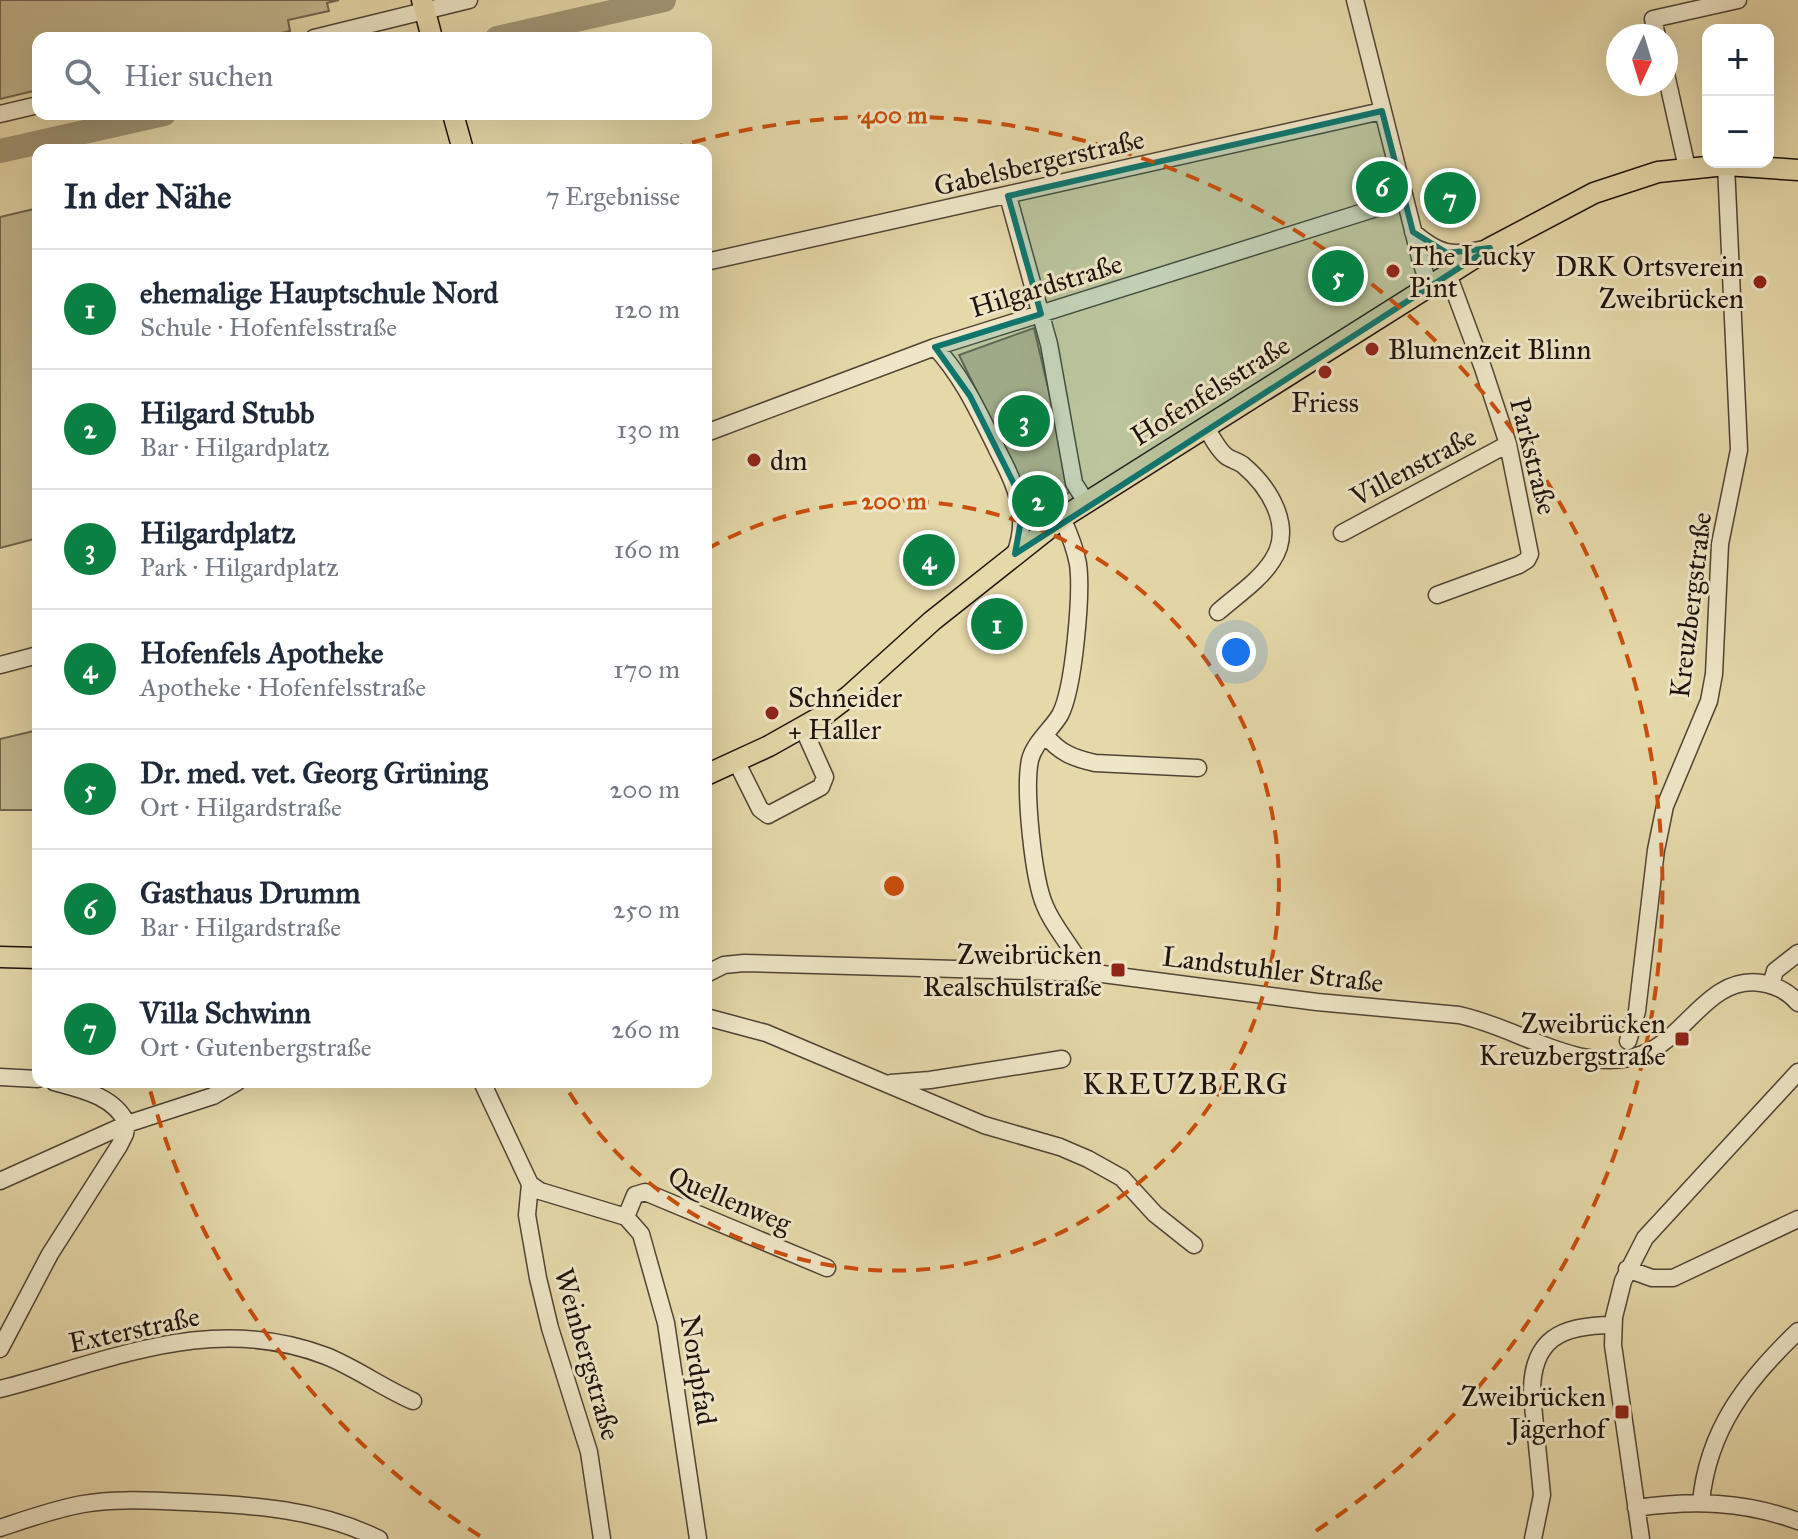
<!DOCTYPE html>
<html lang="de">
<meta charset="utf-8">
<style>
:root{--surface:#fff;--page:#f6f6f7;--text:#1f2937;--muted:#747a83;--line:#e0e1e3;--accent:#0b8043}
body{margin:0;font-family:"IM FELL Great Primer",serif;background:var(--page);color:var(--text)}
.controls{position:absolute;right:24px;top:24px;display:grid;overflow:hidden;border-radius:16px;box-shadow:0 8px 32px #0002}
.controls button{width:72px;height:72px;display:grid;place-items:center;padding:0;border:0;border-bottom:2px solid var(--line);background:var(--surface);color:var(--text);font:40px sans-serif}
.compass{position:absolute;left:1606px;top:24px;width:72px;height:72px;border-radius:50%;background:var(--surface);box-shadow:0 8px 32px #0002;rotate:184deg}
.you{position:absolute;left:1236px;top:652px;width:28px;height:28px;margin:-20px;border:6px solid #fff;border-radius:50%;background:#1a73e8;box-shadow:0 0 0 12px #1a73e833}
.badge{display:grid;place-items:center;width:52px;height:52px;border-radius:50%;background:var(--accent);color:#fff;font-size:26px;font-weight:700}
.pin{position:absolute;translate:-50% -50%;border:4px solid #fff;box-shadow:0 2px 8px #0006}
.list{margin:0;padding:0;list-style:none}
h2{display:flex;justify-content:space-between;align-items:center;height:104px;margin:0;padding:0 32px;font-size:34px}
h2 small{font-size:26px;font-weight:400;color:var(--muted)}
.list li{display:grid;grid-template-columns:52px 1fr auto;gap:24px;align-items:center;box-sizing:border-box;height:120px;padding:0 32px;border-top:2px solid var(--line)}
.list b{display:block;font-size:30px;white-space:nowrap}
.list p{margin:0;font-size:26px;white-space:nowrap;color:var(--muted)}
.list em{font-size:26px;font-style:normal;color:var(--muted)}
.icon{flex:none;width:44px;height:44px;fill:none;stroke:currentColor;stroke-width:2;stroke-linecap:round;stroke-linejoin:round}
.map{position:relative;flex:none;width:1798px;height:1539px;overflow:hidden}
.search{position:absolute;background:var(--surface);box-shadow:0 8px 32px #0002;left:32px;top:32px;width:680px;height:88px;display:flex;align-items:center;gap:20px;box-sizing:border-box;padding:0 28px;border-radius:16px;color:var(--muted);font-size:30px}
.panel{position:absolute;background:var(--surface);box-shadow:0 8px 32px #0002;left:32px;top:144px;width:680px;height:944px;border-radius:16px}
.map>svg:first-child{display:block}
.green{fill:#c3b78f;stroke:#71654e;stroke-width:2}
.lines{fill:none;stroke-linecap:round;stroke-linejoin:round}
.river{stroke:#a29574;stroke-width:24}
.minor-casing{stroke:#504435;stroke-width:19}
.major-casing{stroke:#1f130e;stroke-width:23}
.minor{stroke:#eee6c7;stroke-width:16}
.major{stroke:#e5d8a9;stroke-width:20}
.marked{fill:#0f766e;fill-opacity:0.2;stroke:#0f766e;stroke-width:6;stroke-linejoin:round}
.ring{fill:none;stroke:#ca4e0c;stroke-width:4;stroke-dasharray:14 10}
.poi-dot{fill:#8f2418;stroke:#eee6c7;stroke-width:3}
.labels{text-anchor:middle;stroke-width:6;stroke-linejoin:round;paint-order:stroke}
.street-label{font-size:28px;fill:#1f130e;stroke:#eee6c7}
.poi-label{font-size:28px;fill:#1f130e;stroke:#eee6c7;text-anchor:start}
.neighbourhood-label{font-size:30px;letter-spacing:2px;fill:#1f130e;stroke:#eee6c7}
.centre{fill:#ca4e0c;stroke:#eee6c7;stroke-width:4}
.ring-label{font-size:24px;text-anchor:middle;font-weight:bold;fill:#ca4e0c;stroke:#eee6c7;stroke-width:6;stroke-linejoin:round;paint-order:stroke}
</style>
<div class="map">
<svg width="1798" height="1539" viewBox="0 0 1798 1539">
<rect width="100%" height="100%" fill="#e5d8a9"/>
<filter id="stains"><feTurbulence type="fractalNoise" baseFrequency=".0025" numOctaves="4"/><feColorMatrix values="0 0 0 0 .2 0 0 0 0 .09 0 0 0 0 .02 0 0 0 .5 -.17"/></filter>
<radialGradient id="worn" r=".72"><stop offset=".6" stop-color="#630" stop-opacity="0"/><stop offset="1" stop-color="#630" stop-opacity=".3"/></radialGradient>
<!-- green -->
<path class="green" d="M 0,0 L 339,0 L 327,3 L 329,11 L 288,20 L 290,31 L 260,38 L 38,38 L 38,90 L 0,99 Z
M 38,208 L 38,538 L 0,548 L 0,217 Z
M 1034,328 L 1072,490 L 1038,515 L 1027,501 L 1024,487 L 959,355 Z
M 38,730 L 38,810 L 0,810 L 0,739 Z"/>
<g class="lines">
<!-- river -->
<path class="river" d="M 497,38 L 664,0
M 0,151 L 164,114"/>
<!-- minor casing -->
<g class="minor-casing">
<path id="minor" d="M 1355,0 L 1420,258 L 1429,286
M 1657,36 L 1653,19 L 1738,0
M 314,38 L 469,0
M 1666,74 L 1687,168
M 0,114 L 38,105
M 1008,196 L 1049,344 L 1074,483 L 1086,502
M 1413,232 C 1439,254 1451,257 1484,249
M 706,262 L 1382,111
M 935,347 C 962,376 978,411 996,447 C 1004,464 1014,480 1018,499 C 1023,517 1022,536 1015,554
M 1205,426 C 1211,435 1217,449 1226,456 C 1231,460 1238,461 1243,465 C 1269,487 1295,527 1272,561 C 1259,581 1236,596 1218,612
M 706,433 L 935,347 L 1405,199
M 1062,518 C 1069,533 1075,547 1078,564 C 1082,593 1074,689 1060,715 C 1051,730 1034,743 1030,760 C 1024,789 1033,879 1045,906 C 1053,926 1069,943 1080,963 L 1082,972
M 1342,533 L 1508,444
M 1437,595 L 1519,565 L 1527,560 L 1530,554 L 1508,444 L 1483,368 L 1448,274
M 0,665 L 38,655
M 1045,735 C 1060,753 1073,758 1095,763 L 1198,768
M 736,761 L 760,809 L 768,815 L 821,787 L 825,777 L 803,728
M 706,974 L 724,965 L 744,963 L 1095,973 L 1317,1002 L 1459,1015 C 1518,1027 1582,1077 1643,1054 C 1686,1038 1709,975 1761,983 C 1775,985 1789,992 1798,1003
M 1771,985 L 1775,971 L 1798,953
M 706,1017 L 766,1033 L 984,1125 L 1060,1147 L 1088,1159 L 1122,1178 L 1155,1214 L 1194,1245
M 1628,1041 L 1637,1011 L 1656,850 L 1665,806 L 1709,701 L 1714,674 L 1720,544 L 1739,450 L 1726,165
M 0,1077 L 38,1079
M 54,1082 C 80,1089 115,1096 127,1124
M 482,1082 L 530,1184 L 540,1191 L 626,1217 L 641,1234 L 666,1323 L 698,1539
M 891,1083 L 930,1080 L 1062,1059
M 0,1181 L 127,1124 L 213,1096 L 237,1082
M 530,1184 L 527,1215 L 538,1278 L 550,1328 L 589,1452 L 602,1539
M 626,1217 L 635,1195 L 645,1192 L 827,1268
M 1627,1269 L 1652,1278 L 1673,1278 L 1798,1219
M 0,1349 L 50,1254 L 119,1146 L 125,1134 L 127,1124
M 0,1389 C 111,1361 210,1312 326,1356 C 356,1368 383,1388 413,1401
M 1701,1502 C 1708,1429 1747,1380 1798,1331
M 1636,1508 C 1693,1500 1743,1501 1798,1521
M 0,1528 C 27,1519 55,1509 83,1504 C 117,1498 153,1501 187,1502 C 253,1505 319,1509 379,1539
M 1533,1539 L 1542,1495 L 1532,1395 C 1531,1338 1562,1325 1613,1325
M 1641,1539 L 1613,1345 L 1614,1317 L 1623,1281 L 1645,1238 L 1798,1072"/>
</g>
<!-- major casing -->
<g class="major-casing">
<path id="major" d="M 422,0 L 432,38
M 453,114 L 463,150
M 706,775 L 769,746 L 824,715 L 849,696 L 932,621 L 1062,518 L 1490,248 L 1594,193 L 1658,172 L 1726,165 L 1798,170
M 0,957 L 38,958"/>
</g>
<!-- minor -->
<use href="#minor" class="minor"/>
<!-- major -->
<use href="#major" class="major"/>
</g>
<!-- marked area -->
<path class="marked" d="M 1382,111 L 1413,232 L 1447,253 L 1490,248 L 1015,554 L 1021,520 L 1015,486 L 970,396 L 935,347 L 1041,314 L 1008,196 Z"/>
<!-- distance rings -->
<g class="ring">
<path d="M707 549A385 385 0 1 1 564 1084"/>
<path d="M480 1536A771 771 0 0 1 149 1086M669 149A771 771 0 0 1 1308 1536"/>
</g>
<!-- markers -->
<g class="poi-dot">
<circle cx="1393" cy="271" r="8"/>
<circle cx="1760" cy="282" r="8"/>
<circle cx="1372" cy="349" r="8"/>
<circle cx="1325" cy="372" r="8"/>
<circle cx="754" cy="460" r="8"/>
<circle cx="772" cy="713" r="8"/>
<rect x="1110" y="962" width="16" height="16" rx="4"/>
<rect x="1674" y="1031" width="16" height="16" rx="4"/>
<rect x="1614" y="1404" width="16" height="16" rx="4"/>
</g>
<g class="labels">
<!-- street labels -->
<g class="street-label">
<text transform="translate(1039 162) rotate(-13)" y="10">Gabelsbergerstraße</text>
<text transform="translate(1046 285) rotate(-17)" y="10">Hilgardstraße</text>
<text transform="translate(1210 390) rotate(-32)" y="10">Hofenfelsstraße</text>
<text transform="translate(1534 456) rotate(76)" y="10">Parkstraße</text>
<text transform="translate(1413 466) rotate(-28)" y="10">Villenstraße</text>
<text transform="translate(1690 605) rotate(-83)" y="10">Kreuzbergstraße</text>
<text transform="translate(1273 969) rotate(7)" y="10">Landstuhler Straße</text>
<text transform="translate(730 1199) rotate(23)" y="10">Quellenweg</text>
<text transform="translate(134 1329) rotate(-12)" y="10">Exterstraße</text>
<text transform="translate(588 1354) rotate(74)" y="10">Weinbergstraße</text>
<text transform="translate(699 1370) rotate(81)" y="10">Nordpfad</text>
</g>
<!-- poi labels -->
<g class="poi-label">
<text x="1409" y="265">The Lucky<tspan x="1409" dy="32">Pint</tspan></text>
<text x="1744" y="276" text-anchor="end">DRK Ortsverein<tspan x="1744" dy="32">Zweibrücken</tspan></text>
<text x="1388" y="359">Blumenzeit Blinn</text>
<text x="1325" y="412" text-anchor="middle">Friess</text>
<text x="770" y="470">dm</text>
<text x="788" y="707">Schneider<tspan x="788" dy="32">+ Haller</tspan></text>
<text x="1102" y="964" text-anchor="end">Zweibrücken<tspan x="1102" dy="32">Realschulstraße</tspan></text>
<text x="1666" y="1033" text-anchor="end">Zweibrücken<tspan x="1666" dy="32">Kreuzbergstraße</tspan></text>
<text x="1606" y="1406" text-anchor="end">Zweibrücken<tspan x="1606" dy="32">Jägerhof</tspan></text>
</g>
<!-- neighbourhood labels -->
<g class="neighbourhood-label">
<text x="1186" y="1094">KREUZBERG</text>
</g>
</g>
<circle cx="894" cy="886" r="12" class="centre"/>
<g class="ring-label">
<text x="894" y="123">400 m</text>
<text x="894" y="509">200 m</text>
</g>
<rect width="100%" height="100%" filter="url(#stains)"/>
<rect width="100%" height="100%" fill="url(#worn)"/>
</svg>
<div class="controls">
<button>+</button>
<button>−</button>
</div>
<svg class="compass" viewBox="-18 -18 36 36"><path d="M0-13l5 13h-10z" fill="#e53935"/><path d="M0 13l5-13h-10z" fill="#747a83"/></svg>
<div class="you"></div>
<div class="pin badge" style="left:997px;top:624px">1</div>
<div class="pin badge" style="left:1038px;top:501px">2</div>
<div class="pin badge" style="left:1024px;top:421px">3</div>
<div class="pin badge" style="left:929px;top:560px">4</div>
<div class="pin badge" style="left:1338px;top:276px">5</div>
<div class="pin badge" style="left:1382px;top:187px">6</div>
<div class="pin badge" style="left:1450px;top:198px">7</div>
<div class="search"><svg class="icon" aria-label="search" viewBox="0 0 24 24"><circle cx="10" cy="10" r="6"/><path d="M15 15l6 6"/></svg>Hier suchen</div>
<section class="panel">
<h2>In der Nähe<small>7 Ergebnisse</small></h2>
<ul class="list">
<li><span class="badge">1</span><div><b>ehemalige Hauptschule Nord</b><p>Schule · Hofenfelsstraße</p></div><em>120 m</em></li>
<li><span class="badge">2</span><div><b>Hilgard Stubb</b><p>Bar · Hilgardplatz</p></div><em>130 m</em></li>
<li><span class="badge">3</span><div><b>Hilgardplatz</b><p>Park · Hilgardplatz</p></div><em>160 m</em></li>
<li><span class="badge">4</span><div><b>Hofenfels Apotheke</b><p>Apotheke · Hofenfelsstraße</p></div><em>170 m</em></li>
<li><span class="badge">5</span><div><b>Dr. med. vet. Georg Grüning</b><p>Ort · Hilgardstraße</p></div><em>200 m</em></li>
<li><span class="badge">6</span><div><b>Gasthaus Drumm</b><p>Bar · Hilgardstraße</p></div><em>250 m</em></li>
<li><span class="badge">7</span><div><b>Villa Schwinn</b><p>Ort · Gutenbergstraße</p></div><em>260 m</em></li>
</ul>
</section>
</div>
